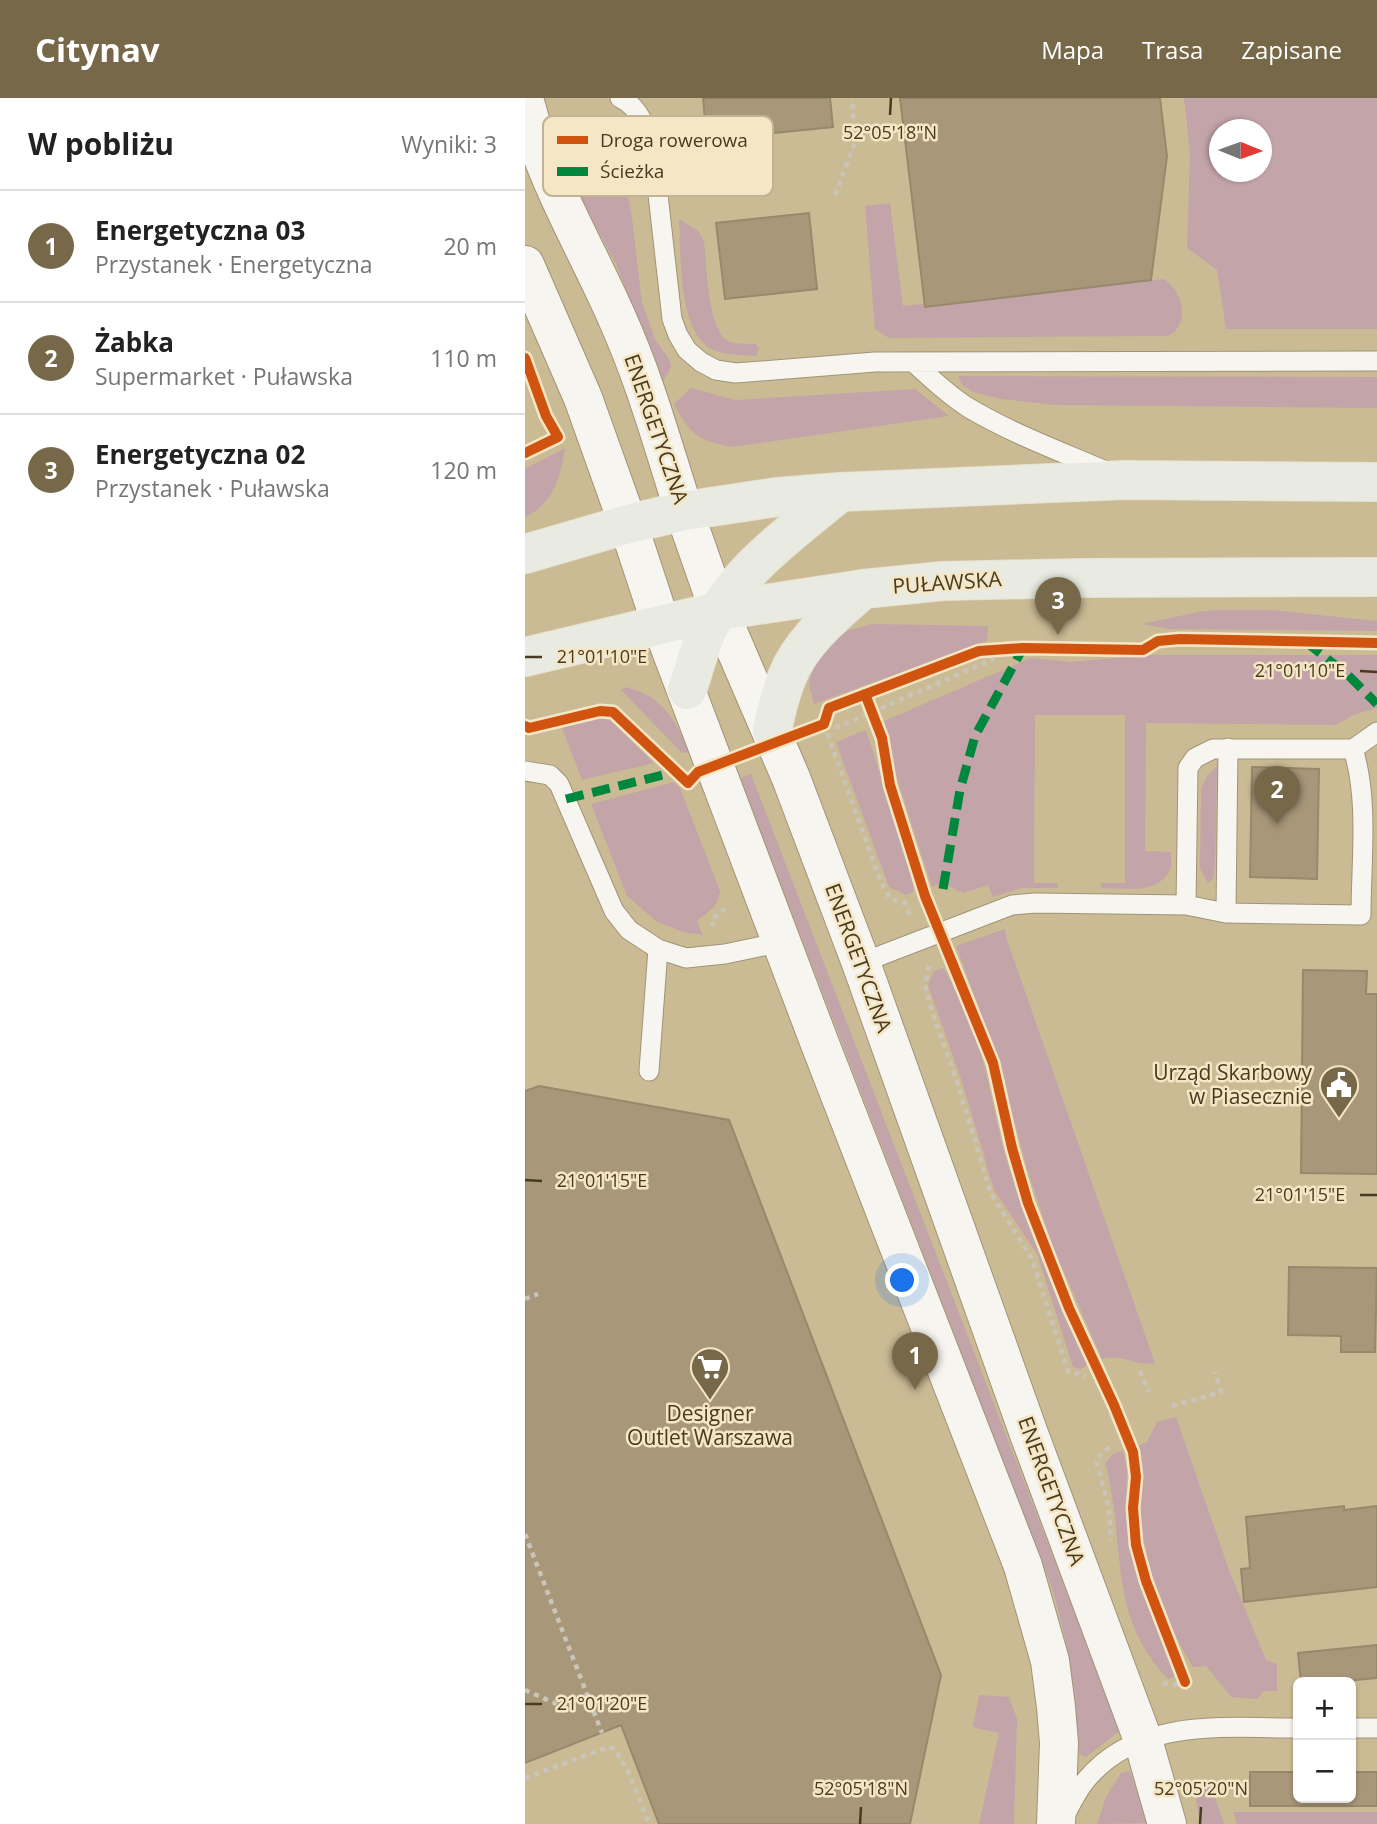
<!DOCTYPE html>
<html lang="pl">
<meta charset="utf-8">
<style>
:root{--surface:#fff;--page:#f2f2f2;--text:#222;--muted:#767676;--line:#e0e0e0;--accent:#766848}
body{margin:0;font-family:"Open Sans",sans-serif;background:var(--page);color:var(--text)}
.controls{position:absolute;right:21px;bottom:21px;display:grid;overflow:hidden;border-radius:10px;box-shadow:0 2px 5px #0004}
.controls button{width:63px;height:63px;display:grid;place-items:center;padding:0;border:0;border-bottom:2px solid var(--line);background:var(--surface);color:var(--text);font:35px sans-serif}
.compass{position:absolute;left:684px;top:21px;width:63px;height:63px;border-radius:50%;background:var(--surface);box-shadow:0 2px 5px #0004;rotate:91deg}
.you{position:absolute;left:378px;top:1183px;width:24px;height:24px;margin:-18px;border:5px solid #fff;border-radius:50%;background:#1a73e8;box-shadow:0 0 0 10px #1a73e833}
.badge{display:grid;place-items:center;width:46px;height:46px;border-radius:50%;background:var(--accent);color:#fff;font-size:23px;font-weight:700}
.pin{position:absolute;translate:-50% -58px;filter:drop-shadow(0 2px 4px #0008)}
.pin::after{content:'';position:absolute;top:37px;width:24px;height:21px;background:inherit;clip-path:polygon(0 0,100% 0,50% 100%)}
.list{margin:0;padding:0;list-style:none}
h2{display:flex;justify-content:space-between;align-items:center;height:91px;margin:0;padding:0 28px;font-size:30px}
h2 small{font-size:23px;font-weight:400;color:var(--muted)}
.list li{display:grid;grid-template-columns:46px 1fr auto;gap:21px;align-items:center;box-sizing:border-box;height:112px;padding:0 28px;border-top:2px solid var(--line)}
.list b{display:block;font-size:26px;white-space:nowrap}
.list p{margin:0;font-size:23px;white-space:nowrap;color:var(--muted)}
.list em{font-size:23px;font-style:normal;color:var(--muted)}
.map{position:relative;flex:none;width:852px;height:1726px;overflow:hidden}
header{display:flex;align-items:center;gap:42px;box-sizing:border-box;height:98px;padding:0 35px;background:var(--accent);color:#fff}
header strong{font-size:33px}
nav{display:flex;gap:38px;margin-inline-start:auto;font-size:24px}
main{display:flex}
aside{flex:1;background:var(--surface)}
.map>svg:first-child{display:block}
.green{fill:#c2a4a9;fill-rule:evenodd}
.building{fill:#a9977a;stroke:#98886c;stroke-width:2}
.lines{fill:none;stroke-linecap:round;stroke-linejoin:round}
.lane-casing{stroke:#a19476;stroke-width:21}
.street-casing{stroke:#a19476;stroke-width:40}
.secondary-casing{stroke:#a19476;stroke-width:40}
.primary-casing{stroke:#e8e0cf;stroke-width:40}
.path{stroke:#cac5ba;stroke-width:4.5;stroke-dasharray:5 5;stroke-linecap:butt}
.lane{stroke:#f7f5ef;stroke-width:19}
.street{stroke:#f7f5ef;stroke-width:38}
.secondary{stroke:#f7f5ef;stroke-width:38}
.primary{stroke:#e9ebe2;stroke-width:38}
.quiet{stroke:#00873e;stroke-width:9;stroke-dasharray:18 9;stroke-linecap:butt}
.cycleway-casing{stroke:#f5e6c5;stroke-width:15}
.cycleway{stroke:#d0540f;stroke-width:10}
.ticks{fill:none;stroke:#483b1f;stroke-width:2.5}
.labels{text-anchor:middle;stroke-width:5;stroke-linejoin:round;paint-order:stroke}
.street-label{font-size:21px;fill:#483b1f;stroke:#f5e6c5}
.poi-label{font-size:21px;fill:#483b1f;stroke:#f5e6c5;text-anchor:end}
.key{fill:#f5e6c5;stroke:#c1b393;stroke-width:2}
.key-label{font-size:19px;fill:#483b1f}
.ticks-label{font-size:18px;text-anchor:middle;fill:#483b1f;stroke:#f5e6c5;stroke-width:5;stroke-linejoin:round;paint-order:stroke}
</style>
<header>
<strong>Citynav</strong>
<nav><a>Mapa</a><a>Trasa</a><a>Zapisane</a></nav>
</header>
<main>
<aside>
<h2>W pobliżu<small>Wyniki: 3</small></h2>
<ul class="list">
<li><span class="badge">1</span><div><b>Energetyczna 03</b><p>Przystanek · Energetyczna</p></div><em>20 m</em></li>
<li><span class="badge">2</span><div><b>Żabka</b><p>Supermarket · Puławska</p></div><em>110 m</em></li>
<li><span class="badge">3</span><div><b>Energetyczna 02</b><p>Przystanek · Puławska</p></div><em>120 m</em></li>
</ul>
</aside>
<div class="map">
<svg width="852" height="1726" viewBox="0 0 852 1726">
<rect width="100%" height="100%" fill="#cbbb95"/>
<!-- green -->
<path class="green" d="M 659,0 L 852,0 L 852,231 L 701,231 L 692,172 L 662,150 L 665,56 ZM 694,32 L 736,32 L 736,74 L 694,74 Z
M 39,23 L 49,23 L 72,28 L 87,42 L 95,55 L 107,120 L 117,205 L 130,241 L 145,263 L 146,269 L 138,284 L 91,166 L 55,99 L 38,56 L 33,44 L 35,32 Z
M 365,105 L 378,208 L 639,181 C 658,193 666,227 643,238 L 364,240 L 350,231 L 340,108 Z
M 154,121 L 173,133 L 179,144 C 182,166 182,232 203,243 C 210,247 223,245 231,246 L 234,251 L 231,258 C 218,257 200,257 188,252 C 152,235 156,155 154,121 Z
M 433,278 L 852,279 L 852,310 L 531,307 L 476,301 L 448,294 L 437,287 Z
M 166,290 L 210,302 L 390,291 L 424,318 L 207,349 C 173,342 166,338 149,306 Z
M 40,350 C 36,377 28,407 0,419 L 0,371 Z
M 691,512 L 746,512 L 852,523 L 852,533 L 643,531 L 617,526 L 673,514 Z
M 346,526 L 463,528 L 462,543 L 289,606 L 284,587 L 287,571 L 301,547 L 318,534 Z
M 624,557 L 852,557 L 852,610 L 831,616 L 810,627 L 621,625 L 620,753 L 646,754 C 646,759 647,767 645,771 C 635,797 598,790 576,790 L 576,785 L 600,785 L 600,617 L 510,617 L 509,785 L 533,785 L 533,790 L 496,790 L 468,799 L 463,787 L 438,795 L 417,785 L 407,789 L 372,681 L 359,623 L 506,560 L 546,564 Z
M 101,589 C 140,600 148,620 165,654 L 157,655 L 96,592 Z
M 76,619 L 86,623 L 129,665 L 57,682 L 37,630 Z
M 341,632 L 384,765 L 389,794 L 381,797 L 364,789 L 311,644 Z
M 692,668 L 690,768 L 688,781 L 683,785 L 675,770 L 676,691 L 682,678 Z
M 226,676 L 594,1630 L 593,1634 L 561,1659 L 554,1656 C 551,1596 544,1548 527,1490 L 215,680 Z
M 149,684 L 155,690 L 195,793 C 194,808 183,814 172,823 L 178,837 L 157,834 L 131,823 L 102,798 L 66,706 Z
M 480,831 L 482,842 L 630,1265 C 609,1269 600,1255 577,1261 L 528,1149 L 502,1071 L 473,962 L 431,848 Z
M 419,870 C 433,897 446,924 455,953 C 466,989 471,1027 482,1063 C 504,1133 531,1201 562,1267 L 556,1271 L 548,1269 L 512,1156 L 469,1092 L 437,984 L 403,887 L 409,873 Z
M 651,1319 L 704,1472 L 741,1562 L 752,1566 L 752,1593 L 739,1593 L 732,1601 L 706,1599 L 681,1568 L 668,1569 C 640,1523 620,1471 616,1417 C 614,1394 616,1370 614,1347 L 622,1344 L 632,1324 Z
M 598,1353 L 602,1372 L 601,1419 L 608,1461 L 615,1489 L 651,1578 L 643,1581 C 580,1516 602,1442 580,1365 L 588,1356 Z
M 454,1597 L 484,1599 L 492,1621 L 489,1726 L 454,1726 L 474,1635 L 451,1630 L 448,1628 Z
M 605,1673 L 622,1725 L 572,1726 L 581,1699 L 596,1675 Z
M 684,1682 L 699,1726 L 675,1726 L 669,1689 L 674,1683 Z
M 708,1714 L 852,1714 L 852,1726 L 712,1726 Z"/>
<!-- building -->
<path class="building" d="M 178,0 L 305,0 L 308,29 L 182,42 Z
M 375,0 L 635,0 L 642,58 L 626,182 L 400,209 Z
M 284,115 L 292,191 L 200,201 L 191,125 Z
M 727,669 L 794,671 L 792,781 L 725,779 Z
M 778,872 L 842,873 L 841,896 L 852,896 L 852,1076 L 776,1075 Z
M 14,988 L 204,1022 L 416,1577 L 385,1726 L 134,1726 L 96,1627 L 0,1665 L 0,993 Z
M 764,1169 L 852,1170 L 850,1254 L 816,1254 L 816,1238 L 763,1237 Z
M 819,1408 L 819,1412 L 852,1408 L 852,1489 L 719,1504 L 716,1471 L 725,1470 L 721,1419 Z
M 852,1547 L 852,1580 L 810,1584 L 776,1584 L 773,1555 Z
M 725,1674 L 773,1674 L 773,1700 L 826,1700 L 826,1674 L 852,1674 L 852,1708 L 725,1708 Z"/>
<g class="lines">
<!-- lane casing -->
<g class="lane-casing">
<path id="lane" d="M 95,0 C 118,10 124,39 129,61 L 147,221 L 153,237 L 162,252 L 176,264 L 191,272 L 211,275 L 350,264 L 852,263
M 389,265 C 407,281 424,298 444,310 C 488,336 537,354 583,374
M 0,673 L 25,677 L 34,686 L 89,813 L 104,832 L 133,851 L 161,860 L 200,856 L 257,844
M 661,807 L 663,670 L 670,660 L 688,651 L 828,651 L 852,634
M 701,815 L 703,650
M 336,865 L 487,807 L 510,805 L 661,807 L 701,815 L 836,817 C 836,764 844,701 828,651
M 124,973 L 133,851
M 826,1630 L 852,1630
M 539,1719 C 546,1706 552,1693 561,1682 C 613,1619 701,1630 773,1630"/>
</g>
<!-- street casing -->
<g class="street-casing">
<path id="street" d="M 0,4 C 21,85 59,145 92,220 C 120,282 138,348 159,413
M 0,167 L 58,300 L 103,426"/>
</g>
<!-- secondary casing -->
<g class="secondary-casing">
<path id="secondary" d="M 159,413 L 194,513 L 266,680 L 336,865 L 504,1336 L 618,1642 L 642,1726
M 103,426 L 136,526 L 295,946 L 498,1468 L 525,1563 L 531,1609 L 534,1645 L 531,1726"/>
</g>
<!-- primary casing -->
<g class="primary-casing">
<path id="primary" d="M 0,456 L 103,426 L 159,413 L 252,399 L 315,394 L 600,382 L 852,384
M 0,559 L 194,513 L 338,491 L 418,483 L 556,480 L 852,479
M 162,592 C 169,572 174,550 183,531 C 210,473 268,434 315,394
M 247,632 C 251,614 255,596 262,579 C 277,542 309,517 338,491"/>
</g>
<!-- path -->
<path class="path" d="M 310,97 L 330,44 L 327,0
M 299,626 L 354,779 L 365,801 L 380,805 L 385,818
M 300,627 L 313,629 L 466,562 L 474,551
M 189,828 L 186,822 L 204,808
M 404,868 L 400,886 L 405,907 L 433,987 L 466,1096 L 507,1161 L 543,1273 L 561,1278
M 0,1201 L 13,1196
M 615,1273 L 624,1294
M 647,1308 L 696,1294 L 690,1274
M 584,1349 L 571,1362 L 584,1410 L 586,1443
M 0,1436 L 77,1635
M 638,1585 L 650,1587 L 660,1584
M 0,1592 L 34,1607 L 63,1598
M 0,1680 L 81,1650 L 89,1650 L 103,1673 L 124,1726"/>
<!-- lane -->
<use href="#lane" class="lane"/>
<!-- street -->
<use href="#street" class="street"/>
<!-- secondary -->
<use href="#secondary" class="secondary"/>
<!-- primary -->
<use href="#primary" class="primary"/>
<!-- quiet -->
<path class="quiet" d="M 781,544 L 823,577 L 852,606
M 41,701 L 150,674
M 418,791 L 435,692 L 450,638 L 498,550"/>
<!-- cycleway casing -->
<g class="cycleway-casing">
<path id="cycleway" d="M 0,260 L 21,318 L 33,339 L 0,355
M 340,596 L 357,640 L 365,687 L 400,798 L 468,965 L 487,1050 L 503,1105 L 544,1210 L 589,1307 L 608,1354 L 611,1379 L 608,1410 L 611,1447 L 621,1483 L 660,1584
M 0,628 L 4,630 L 75,613 L 88,614 L 163,685 L 173,674 L 299,626 L 304,610 L 454,553 L 498,550 L 618,552 L 633,543 L 655,541 L 852,545"/>
</g>
<!-- cycleway -->
<use href="#cycleway" class="cycleway"/>
</g>
<!-- ticks -->
<path class="ticks" d="M 365,17 L 366,0M 0,559 L 17,559M 835,573 L 852,574M 0,1082 L 17,1083M 835,1097 L 852,1097M 0,1606 L 17,1606M 335,1726 L 336,1709M 675,1726 L 676,1709"/>
<!-- icons -->
<defs>
<g id="civic-pin" transform="scale(2.0125)"><path d="M0 17L-7.5 6A9.5 9.5 0 1 1 7.5 6Z" fill="#766848" stroke="#f5e6c5"/><path d="M-.6-6.5H3V-4.5H.6V-3L4-1V1h2V6H-6V1h2V-1L-.6-3ZM-1.2 2.5V6h2.4V2.5Z" fill="#fff"/></g>
<g id="supermarket-pin" transform="scale(2.0125)"><path d="M0 17L-7.5 6A9.5 9.5 0 1 1 7.5 6Z" fill="#766848" stroke="#f5e6c5"/><path d="M-6-5.5h2.5l.6 2H6L4.5 2H-2.5L-4.4-4H-6ZM-1.5 3.2a1.3 1.3 0 1 0 .1 0ZM3 3.2a1.3 1.3 0 1 0 .1 0Z" fill="#fff"/></g>
</defs>
<g fill-rule="evenodd">
<use href="#civic-pin" x="814" y="987"/>
<use href="#supermarket-pin" x="185" y="1269"/>
</g>
<g class="labels">
<!-- street labels -->
<g class="street-label">
<text transform="translate(131 331) rotate(71)" y="7">ENERGETYCZNA</text>
<text transform="translate(422 485) rotate(-4)" y="7">PUŁAWSKA</text>
<text transform="translate(333 860) rotate(70)" y="7">ENERGETYCZNA</text>
<text transform="translate(526 1393) rotate(70)" y="7">ENERGETYCZNA</text>
</g>
<!-- poi labels -->
<g class="poi-label">
<text x="787" y="982">Urząd Skarbowy<tspan x="787" dy="24">w Piasecznie</tspan></text>
<text x="185" y="1323" text-anchor="middle">Designer<tspan x="185" dy="24">Outlet Warszawa</tspan></text>
</g>
</g>
<!-- legend -->
<rect x="18" y="18" width="230" height="80" rx="10" class="key"/>
<rect x="32" y="38" width="31" height="8" fill="#d0540f"/>
<rect x="32" y="69" width="31" height="9" fill="#00873e"/>
<g class="key-label">
<text x="75" y="49">Droga rowerowa</text>
<text x="75" y="80">Ścieżka</text>
</g>
<g class="ticks-label">
<text x="365" y="41">52°05'18"N</text>
<text x="77" y="565">21°01'10"E</text>
<text x="775" y="579">21°01'10"E</text>
<text x="77" y="1089">21°01'15"E</text>
<text x="775" y="1103">21°01'15"E</text>
<text x="77" y="1612">21°01'20"E</text>
<text x="336" y="1697">52°05'18"N</text>
<text x="676" y="1697">52°05'20"N</text>
</g>
</svg>
<div class="controls">
<button>+</button>
<button>−</button>
</div>
<svg class="compass" viewBox="-18 -18 36 36"><path d="M0-13l5 13h-10z" fill="#e53935"/><path d="M0 13l5-13h-10z" fill="#767676"/></svg>
<div class="you"></div>
<div class="pin badge" style="left:390px;top:1292px">1</div>
<div class="pin badge" style="left:752px;top:726px">2</div>
<div class="pin badge" style="left:533px;top:537px">3</div>
</div>
</main>
